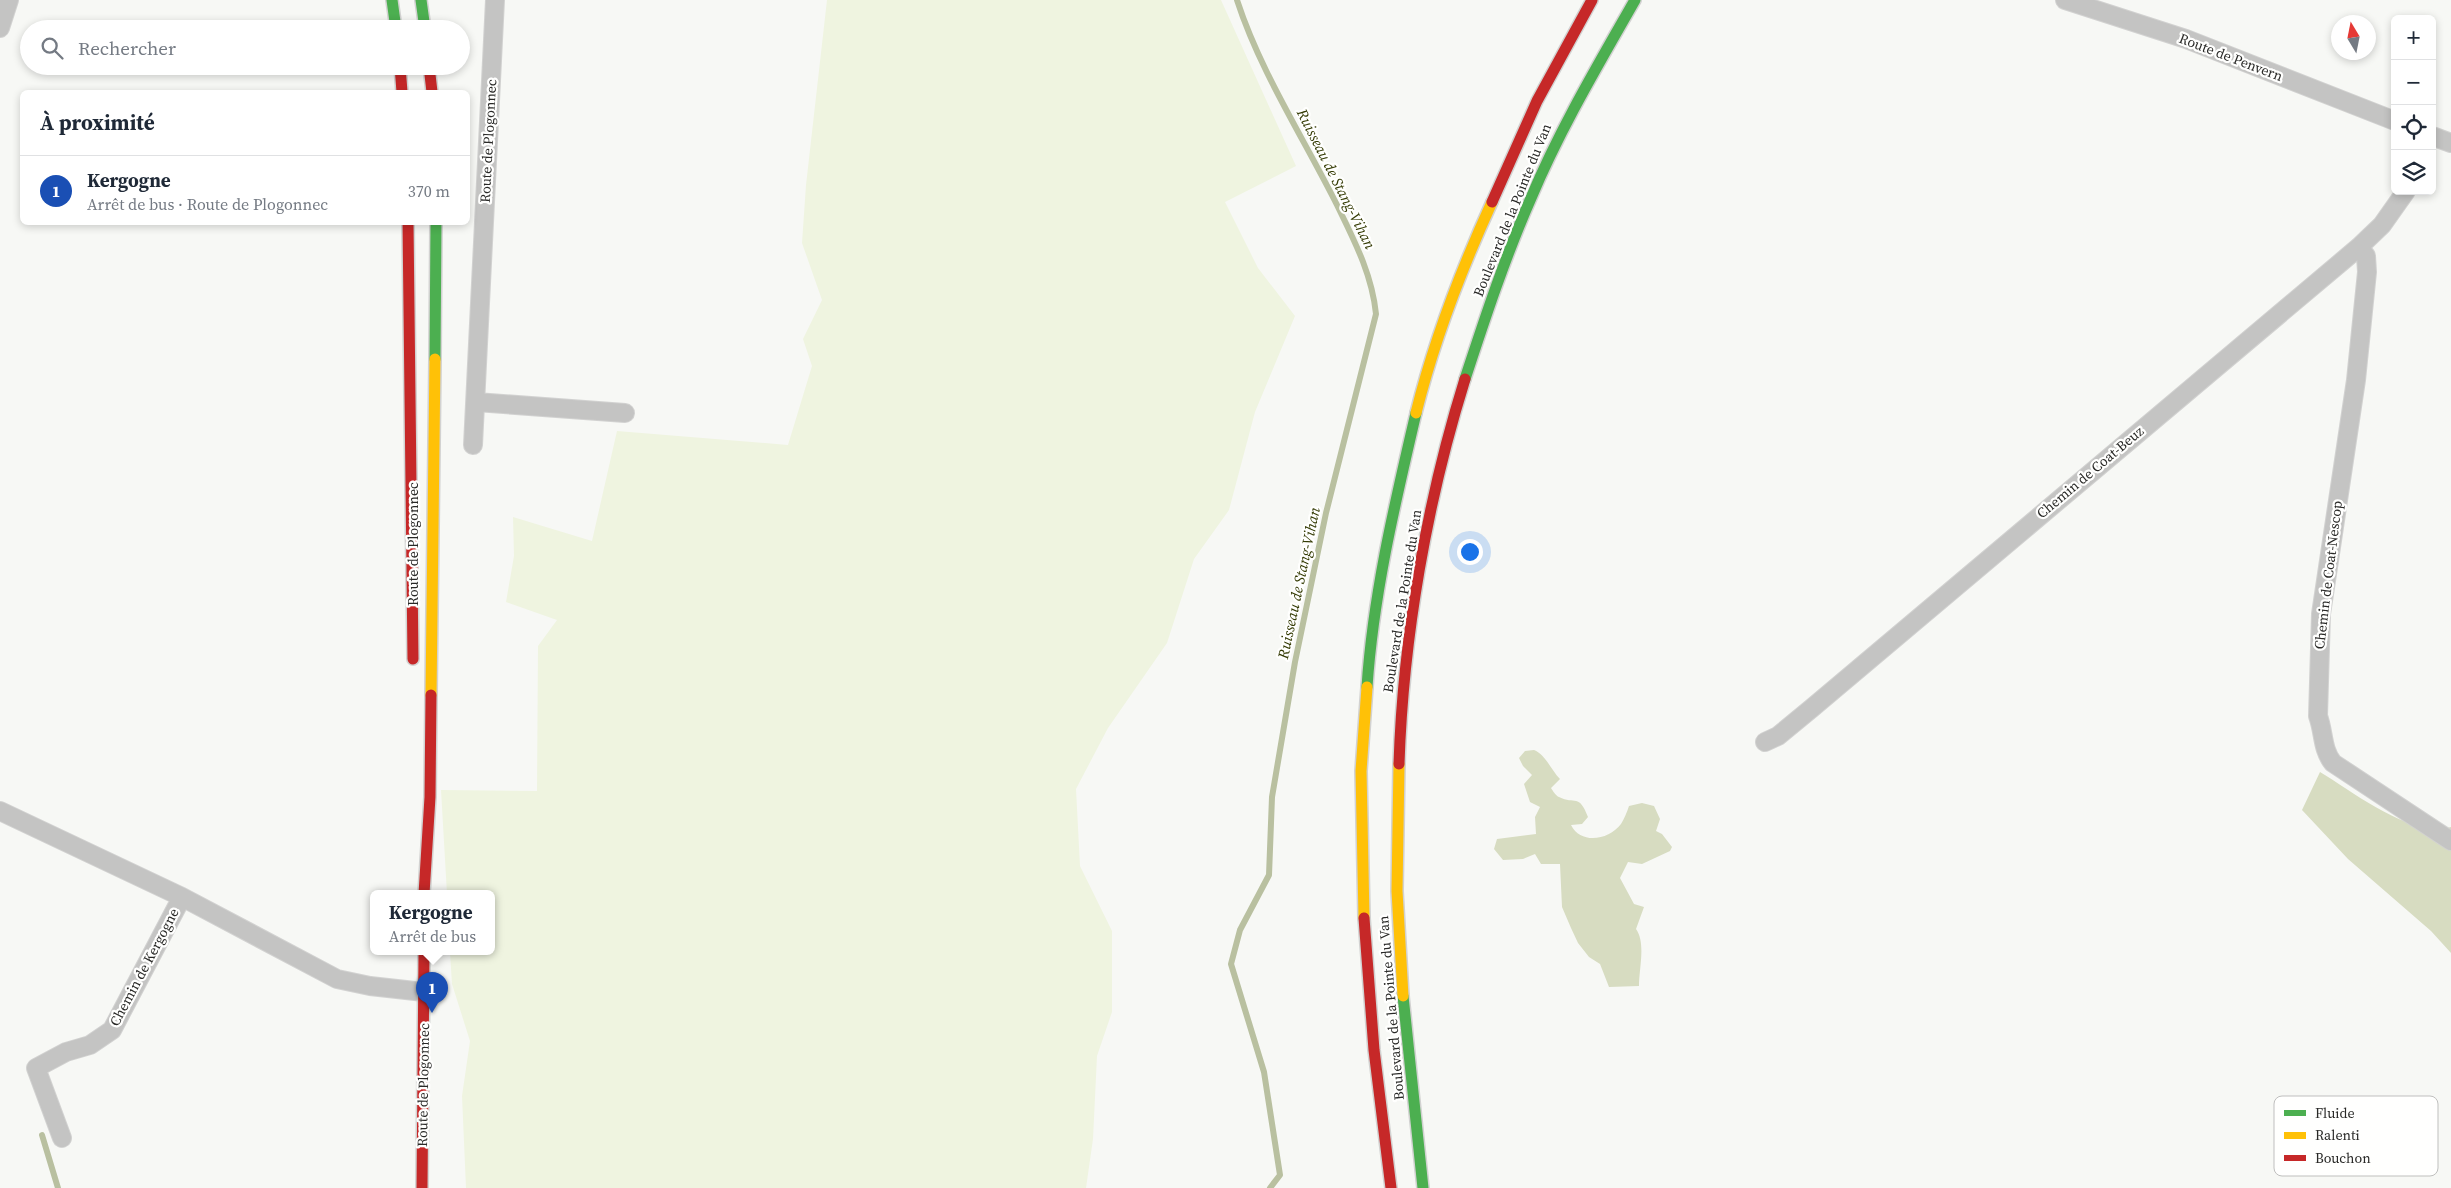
<!DOCTYPE html>
<html lang="fr">
<meta charset="utf-8">
<style>
:root{--surface:#fff;--page:#f2f2f3;--text:#1f2937;--muted:#747a83;--line:#e0e1e3;--accent:#b45309}
body{margin:0;font-family:"Source Serif 4",serif;background:var(--page);color:var(--text)}
.controls{position:absolute;right:15px;top:15px;display:grid;overflow:hidden;border-radius:8px;box-shadow:0 2px 8px #0003}
.controls button{width:45px;height:45px;display:grid;place-items:center;padding:0;border:0;border-bottom:1px solid var(--line);background:var(--surface);color:var(--text);font:25px sans-serif}
.compass{position:absolute;left:2331px;top:15px;width:45px;height:45px;border-radius:50%;background:var(--surface);box-shadow:0 2px 8px #0003;rotate:350deg}
.you{position:absolute;left:1469px;top:551px;width:18px;height:18px;margin:-12px;border:4px solid #fff;border-radius:50%;background:#1a73e8;box-shadow:0 0 0 8px #1a73e833}
.badge{display:grid;place-items:center;width:32px;height:32px;border-radius:50%;background:var(--accent);color:#fff;font-size:16px;font-weight:700}
.pin{position:absolute;translate:-50% -41px;filter:drop-shadow(0 1px 2px #0008)}
.pin::after{content:'';position:absolute;top:26px;width:18px;height:15px;background:inherit;clip-path:polygon(0 0,100% 0,50% 100%)}
.popup{position:absolute;left:370px;top:890px;width:125px;height:65px;box-sizing:border-box;display:grid;place-content:center;border-radius:8px;background:var(--surface);filter:drop-shadow(0 1px 4px #0005);font-size:16px;white-space:nowrap;color:var(--muted)}
.popup b{font-size:19px;color:var(--text)}
.popup::after{content:'';position:absolute;left:50%;top:100%;margin-left:-10px;border:10px solid transparent;border-top-color:var(--surface)}
.list{margin:0;padding:0;list-style:none}
h2{display:flex;justify-content:space-between;align-items:center;height:65px;margin:0;padding:0 20px;font-size:21px}
h2 small{font-size:16px;font-weight:400;color:var(--muted)}
.list li{display:grid;grid-template-columns:32px 1fr auto;gap:15px;align-items:center;box-sizing:border-box;height:70px;padding:0 20px;border-top:1px solid var(--line)}
.list b{display:block;font-size:19px;white-space:nowrap}
.list p{margin:0;font-size:16px;white-space:nowrap;color:var(--muted)}
.list em{font-size:16px;font-style:normal;color:var(--muted)}
.icon{flex:none;width:28px;height:28px;fill:none;stroke:currentColor;stroke-width:2;stroke-linecap:round;stroke-linejoin:round}
.map{position:relative;flex:none;width:2451px;height:1188px;overflow:hidden}
.search{position:absolute;background:var(--surface);box-shadow:0 2px 8px #0003;left:20px;top:20px;width:450px;height:55px;display:flex;align-items:center;gap:12px;box-sizing:border-box;padding:0 18px;border-radius:28px;color:var(--muted);font-size:19px}
.panel{position:absolute;background:var(--surface);box-shadow:0 2px 8px #0003;left:20px;top:90px;width:450px;height:135px;border-radius:8px}
.map>svg:first-child{display:block}
.green{fill:#eff4e0}
.forest{fill:#d7dcc1}
.lines{fill:none;stroke-linecap:round;stroke-linejoin:round}
.stream{stroke:#b9c0a0;stroke-width:6}
.street-casing{stroke:#d2d2d1;stroke-width:20}
.fast-casing{stroke:#d2d2d1;stroke-width:14}
.slow-casing{stroke:#d2d2d1;stroke-width:14}
.jam-casing{stroke:#d2d2d1;stroke-width:14}
.street{stroke:#c4c4c3;stroke-width:18}
.fast{stroke:#4caf50;stroke-width:11}
.slow{stroke:#ffc107;stroke-width:11}
.jam{stroke:#c62828;stroke-width:11}
.labels{text-anchor:middle;stroke-width:4.5;stroke-linejoin:round;paint-order:stroke}
.street-label{font-size:14px;fill:#292927;stroke:#fffffe}
.water-label{font-size:15px;font-style:italic;fill:#343b04;stroke:#fffffe}
.key{fill:#fffffe;stroke:#bfbfbe;stroke-width:1}
.key-label{font-size:14px;fill:#292927}
</style>
<div class="map">
<svg width="2451" height="1188" viewBox="0 0 2451 1188">
<rect width="100%" height="100%" fill="#f7f8f5"/>
<!-- green -->
<path class="green" d="M 827,0 L 1221,0 L 1296,166 L 1225,202 L 1258,268 L 1295,316 L 1255,412 L 1229,510 L 1194,559 L 1167,643 L 1108,728 L 1076,789 L 1080,866 L 1112,931 L 1112,1012 L 1097,1056 L 1093,1139 L 1086,1188 L 466,1188 L 462,1096 L 470,1041 L 452,984 L 450,952 L 491,952 L 491,894 L 447,894 L 441,790 L 537,791 L 538,646 L 557,620 L 506,602 L 514,556 L 513,517 L 592,541 L 617,431 L 788,445 L 812,366 L 803,339 L 822,300 L 802,243 L 806,185 Z"/>
<!-- forest -->
<path class="forest" d="M 1534,750 C 1546,755 1551,770 1560,779 L 1551,788 C 1553,791 1556,796 1559,797 C 1575,805 1579,793 1588,817 L 1582,824 L 1571,825 C 1581,845 1609,840 1621,824 C 1624,819 1627,812 1629,806 L 1642,803 L 1654,806 L 1660,819 L 1656,831 L 1662,834 L 1672,847 L 1670,851 L 1642,864 L 1628,862 L 1620,878 L 1634,904 L 1644,907 L 1636,929 C 1646,943 1639,968 1639,986 L 1609,987 L 1600,964 L 1589,957 L 1578,943 L 1571,928 L 1562,907 L 1560,864 L 1541,864 L 1535,854 L 1523,859 L 1503,860 L 1494,849 L 1497,839 L 1536,834 L 1535,817 L 1540,807 L 1530,802 L 1524,784 L 1532,775 L 1523,766 L 1519,758 L 1525,751 Z
M 2320,772 C 2355,793 2409,837 2451,827 L 2451,953 L 2431,931 L 2348,859 L 2302,810 Z"/>
<g class="lines">
<!-- stream -->
<path class="stream" d="M 1237,0 C 1260,71 1303,137 1337,205 C 1354,240 1372,274 1376,314 L 1326,513 L 1295,662 L 1272,797 L 1269,875 L 1240,930 L 1231,964 L 1264,1072 L 1280,1175 L 1270,1188
M 42,1135 L 58,1188"/>
<!-- street casing -->
<g class="street-casing">
<path id="street" d="M 2065,0 L 2186,39 L 2395,121
M 0,28 L 9,0
M 2432,136 L 2451,143
M 2359,247 L 2366,256 L 2367,272 L 2356,380 L 2321,614 L 2318,716 C 2324,732 2322,750 2333,763 L 2451,841
M 476,402 L 625,413
M 473,445 L 495,0
M 1765,742 L 1778,736 L 1812,708 L 2359,247 L 2382,225 L 2406,191
M 0,811 L 182,897 L 337,979 L 370,986 L 424,992
M 62,1138 L 36,1068 L 66,1052 L 90,1045 L 112,1030 L 182,897"/>
</g>
<!-- fast casing -->
<g class="fast-casing">
<path id="fast" d="M 392,0 L 396,29
M 421,0 L 425,29
M 435,359 L 436,222
M 1465,379 C 1485,318 1505,257 1531,198 C 1560,129 1598,65 1635,0
M 1367,687 C 1373,595 1395,503 1416,413
M 1403,996 L 1423,1188"/>
</g>
<!-- slow casing -->
<g class="slow-casing">
<path id="slow" d="M 1416,413 C 1434,340 1461,270 1492,202
M 431,695 L 435,359
M 1399,764 L 1397,891 L 1403,996
M 1364,918 L 1361,771 L 1367,687"/>
</g>
<!-- jam casing -->
<g class="jam-casing">
<path id="jam" d="M 400,66 L 402,92
M 429,66 L 432,92
M 1492,202 L 1537,101 L 1592,0
M 408,222 L 413,659
M 1399,764 C 1403,637 1427,501 1465,379
M 424,894 L 430,797 L 431,695
M 1364,918 L 1374,1050 L 1391,1188
M 422,1188 L 424,952"/>
</g>
<!-- street -->
<use href="#street" class="street"/>
<!-- fast -->
<use href="#fast" class="fast"/>
<!-- slow -->
<use href="#slow" class="slow"/>
<!-- jam -->
<use href="#jam" class="jam"/>
</g>
<g class="labels">
<!-- street labels -->
<g class="street-label">
<text transform="translate(2231 57) rotate(21)" y="5">Route de Penvern</text>
<text transform="translate(488 141) rotate(-87)" y="5">Route de Plogonnec</text>
<text transform="translate(1512 210) rotate(-68)" y="5">Boulevard de la Pointe du Van</text>
<text transform="translate(2090 472) rotate(-40)" y="5">Chemin de Coat-Beuz</text>
<text transform="translate(413 544) rotate(-90)" y="5">Route de Plogonnec</text>
<text transform="translate(2328 575) rotate(-83)" y="5">Chemin de Coat-Nescop</text>
<text transform="translate(1402 601) rotate(-81)" y="5">Boulevard de la Pointe du Van</text>
<text transform="translate(144 967) rotate(-62)" y="5">Chemin de Kergogne</text>
<text transform="translate(1391 1008) rotate(-95)" y="5">Boulevard de la Pointe du Van</text>
<text transform="translate(423 1085) rotate(-89)" y="5">Route de Plogonnec</text>
</g>
<!-- water labels -->
<g class="water-label">
<text transform="translate(1336 179) rotate(63)" y="5">Ruisseau de Stang-Vihan</text>
<text transform="translate(1299 583) rotate(-78)" y="5">Ruisseau de Stang-Vihan</text>
</g>
</g>
<!-- legend -->
<rect x="2274" y="1096" width="164" height="80" rx="8" class="key"/>
<rect x="2284" y="1110" width="22" height="6" fill="#4caf50"/>
<rect x="2284" y="1132" width="22" height="7" fill="#ffc107"/>
<rect x="2284" y="1155" width="22" height="6" fill="#c62828"/>
<g class="key-label">
<text x="2315" y="1118">Fluide</text>
<text x="2315" y="1140">Ralenti</text>
<text x="2315" y="1163">Bouchon</text>
</g>
</svg>
<div class="controls">
<button>+</button>
<button>−</button>
<button><svg class="icon" aria-label="locate" viewBox="0 0 24 24"><circle cx="12" cy="12" r="6"/><path d="M12 2v4M12 18v4M2 12h4M18 12h4"/></svg></button>
<button><svg class="icon" aria-label="layers" viewBox="0 0 24 24"><path d="M12 4l9 5-9 5-9-5zM3 14l9 5 9-5"/></svg></button>
</div>
<svg class="compass" viewBox="-18 -18 36 36"><path d="M0-13l5 13h-10z" fill="#e53935"/><path d="M0 13l5-13h-10z" fill="#747a83"/></svg>
<div class="you"></div>
<div class="pin badge" style="left:432px;top:1013px;background:#1a4fb4">1</div>
<div class="popup"><b>Kergogne</b>Arrêt de bus</div>
<div class="search"><svg class="icon" aria-label="search" viewBox="0 0 24 24"><circle cx="10" cy="10" r="6"/><path d="M15 15l6 6"/></svg>Rechercher</div>
<section class="panel">
<h2>À proximité<small></small></h2>
<ul class="list">
<li><span class="badge" style="background:#1a4fb4">1</span><div><b>Kergogne</b><p>Arrêt de bus · Route de Plogonnec</p></div><em>370 m</em></li>
</ul>
</section>
</div>
